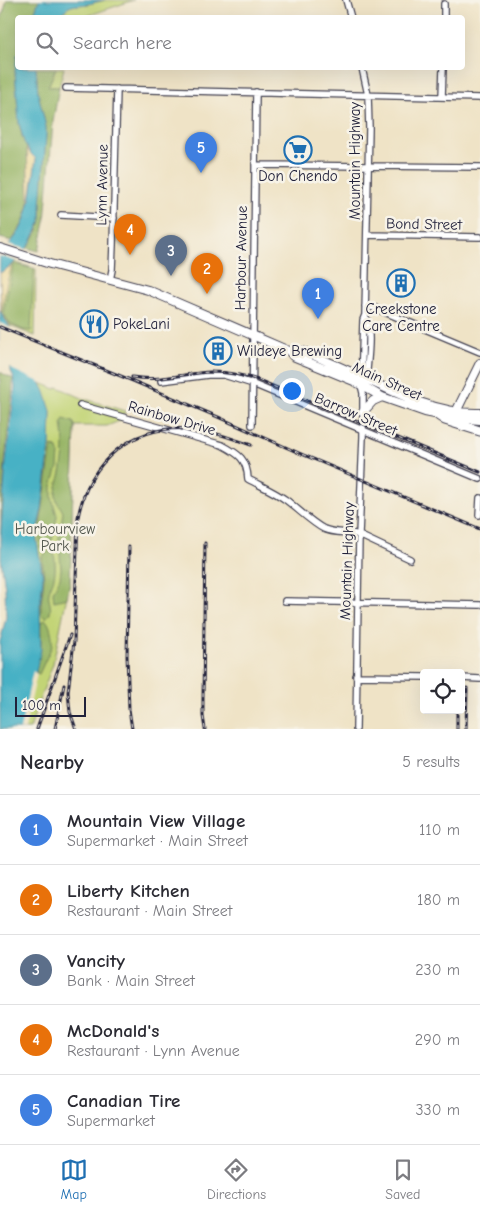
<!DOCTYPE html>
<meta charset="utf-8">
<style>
:root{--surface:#fff;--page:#f2f2f3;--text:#2b2b33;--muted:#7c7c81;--line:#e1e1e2;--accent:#1f6fb2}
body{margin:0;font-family:"Comic Neue",sans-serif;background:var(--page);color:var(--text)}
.controls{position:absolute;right:15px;bottom:15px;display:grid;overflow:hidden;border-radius:5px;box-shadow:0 5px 20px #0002}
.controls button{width:45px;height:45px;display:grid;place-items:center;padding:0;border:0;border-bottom:1px solid var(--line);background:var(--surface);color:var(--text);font:25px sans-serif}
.scale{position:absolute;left:15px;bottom:12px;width:71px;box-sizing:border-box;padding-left:5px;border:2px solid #22223b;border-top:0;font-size:14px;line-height:18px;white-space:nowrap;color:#22223b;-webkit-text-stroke:4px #f7f3e8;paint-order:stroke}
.you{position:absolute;left:291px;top:390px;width:18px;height:18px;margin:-12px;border:4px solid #fff;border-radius:50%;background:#1a73e8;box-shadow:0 0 0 8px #1a73e833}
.badge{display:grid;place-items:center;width:32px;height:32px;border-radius:50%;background:var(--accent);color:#fff;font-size:16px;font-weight:700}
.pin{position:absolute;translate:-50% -41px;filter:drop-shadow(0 1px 2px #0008)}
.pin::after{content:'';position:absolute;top:26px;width:18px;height:15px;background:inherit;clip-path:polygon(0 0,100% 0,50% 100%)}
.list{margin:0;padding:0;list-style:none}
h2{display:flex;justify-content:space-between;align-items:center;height:65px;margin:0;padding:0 20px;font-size:21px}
h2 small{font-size:16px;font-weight:400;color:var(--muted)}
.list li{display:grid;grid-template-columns:32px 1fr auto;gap:15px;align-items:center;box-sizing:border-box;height:70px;padding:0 20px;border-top:1px solid var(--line)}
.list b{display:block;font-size:19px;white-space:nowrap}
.list p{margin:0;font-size:16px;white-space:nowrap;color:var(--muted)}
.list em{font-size:16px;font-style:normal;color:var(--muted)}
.icon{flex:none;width:28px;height:28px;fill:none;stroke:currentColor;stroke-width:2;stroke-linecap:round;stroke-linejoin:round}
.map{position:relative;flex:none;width:480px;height:729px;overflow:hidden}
.search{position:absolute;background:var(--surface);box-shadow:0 5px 20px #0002;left:15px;right:15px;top:15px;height:55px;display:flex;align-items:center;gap:12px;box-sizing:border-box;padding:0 18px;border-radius:5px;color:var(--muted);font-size:19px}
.sheet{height:415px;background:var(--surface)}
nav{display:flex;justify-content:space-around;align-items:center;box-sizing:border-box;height:70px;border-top:1px solid var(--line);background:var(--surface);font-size:14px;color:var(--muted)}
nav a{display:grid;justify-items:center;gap:2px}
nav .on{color:var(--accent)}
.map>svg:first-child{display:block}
.green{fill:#c2d476;stroke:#727b58}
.forest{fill:#99b667;stroke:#5e6c51}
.sand{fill:#eeda9e;stroke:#887e6c}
.water{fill:#46b1c5;stroke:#346a80}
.pier{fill:#efe3c6}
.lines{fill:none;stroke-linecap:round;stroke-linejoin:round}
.minor-casing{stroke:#413f50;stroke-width:8}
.major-casing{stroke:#413f50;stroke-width:10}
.highway-casing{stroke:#413f50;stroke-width:11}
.minor{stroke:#fff;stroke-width:5.5}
.major{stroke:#fff;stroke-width:8}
.highway{stroke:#fff;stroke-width:9}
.rail-casing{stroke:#22223b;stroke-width:3}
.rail{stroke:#f7f3e8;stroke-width:1;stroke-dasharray:4;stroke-linecap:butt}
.labels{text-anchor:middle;stroke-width:5;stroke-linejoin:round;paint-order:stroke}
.street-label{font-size:15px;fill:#22223b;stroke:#f7f3e8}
.poi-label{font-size:15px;fill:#22223b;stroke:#f7f3e8}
.park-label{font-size:15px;fill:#52574d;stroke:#f7f3e8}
</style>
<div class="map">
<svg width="480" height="729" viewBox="0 0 480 729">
<rect width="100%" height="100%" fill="#f7f3e8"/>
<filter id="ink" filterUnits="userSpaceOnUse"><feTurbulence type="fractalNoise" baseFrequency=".02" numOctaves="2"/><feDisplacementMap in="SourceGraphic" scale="10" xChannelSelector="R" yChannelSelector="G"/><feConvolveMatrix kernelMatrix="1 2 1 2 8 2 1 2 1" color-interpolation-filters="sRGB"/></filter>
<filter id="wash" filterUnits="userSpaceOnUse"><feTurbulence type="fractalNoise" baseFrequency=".0096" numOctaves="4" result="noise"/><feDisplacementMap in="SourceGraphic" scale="20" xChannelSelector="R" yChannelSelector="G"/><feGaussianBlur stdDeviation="1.12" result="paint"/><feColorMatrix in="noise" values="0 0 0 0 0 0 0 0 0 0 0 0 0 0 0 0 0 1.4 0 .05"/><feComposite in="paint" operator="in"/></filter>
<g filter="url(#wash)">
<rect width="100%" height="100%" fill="#efe3c6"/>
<!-- green -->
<path class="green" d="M 105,0 L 134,0 L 84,17 L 60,18 C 68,3 73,6 88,4 C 94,3 99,1 105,0 Z
M 56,68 L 64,68 L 59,87 L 47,87 Z
M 14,262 L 36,269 L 35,336 L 10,326 L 1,312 C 3,299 6,272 14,262 Z
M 41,383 L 55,389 L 58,387 L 82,398 L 125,411 L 122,420 L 107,426 L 75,426 L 70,581 L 53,664 L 38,704 L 30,729 L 22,729 L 41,650 L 40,605 L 43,578 L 36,535 L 42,509 L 50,446 L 51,411 Z"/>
<!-- forest -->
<path class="forest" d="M 7,0 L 39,0 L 33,17 L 18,18 L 18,54 L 15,71 L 19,123 L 22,136 L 27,147 L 29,205 L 22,225 L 12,241 L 0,238 L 0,24 Z
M 36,68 L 56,68 L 48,87 L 59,87 L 53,122 L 45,222 L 39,251 L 27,248 C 38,232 43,224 41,205 L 46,135 L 46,127 L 38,93 Z
M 14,264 L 34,269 L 31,331 L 23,330 L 10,324 L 3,312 Z
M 0,372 L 13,379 L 12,397 L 5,459 L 1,534 Z
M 64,419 L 73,422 L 75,425 L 70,581 L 67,598 L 54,601 L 53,592 L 60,578 L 61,569 L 59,538 L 63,512 C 61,507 57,504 56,498 C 55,486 61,478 62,467 C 65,452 64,437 62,422 Z
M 52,446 L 58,449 L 59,453 L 58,467 L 52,486 L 52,498 L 57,516 L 52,540 L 41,548 L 39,532 Z
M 47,551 L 54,553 C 55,561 56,569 54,577 C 53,582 50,587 49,592 C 47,601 56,612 45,618 L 41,614 L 41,604 L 44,579 L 42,557 Z
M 46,620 C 51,626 53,638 52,646 L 39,674 L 36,673 C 36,666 39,659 40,652 C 42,642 40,632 41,622 Z"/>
<!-- sand -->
<path class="sand" d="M 27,147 L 31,154 L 36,159 L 29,205 Z
M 12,265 L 7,282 L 1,312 L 0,273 Z"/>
<!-- water -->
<path class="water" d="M 39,0 L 105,0 C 99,1 94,3 88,4 C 74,6 68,3 60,17 L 33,17 Z
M 17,54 L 18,68 L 36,68 L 38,93 L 46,127 L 46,135 L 41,205 L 41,221 L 32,240 L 27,248 L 12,265 L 0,273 L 0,251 C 4,248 8,245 12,241 C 31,220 32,186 36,159 L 31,154 L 24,142 L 19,123 L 15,71 Z
M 0,311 L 35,371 L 45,392 L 51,411 L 50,446 L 42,509 L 36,535 L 43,578 L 40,605 L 41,650 L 22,729 L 0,729 L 0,642 L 6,617 L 5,589 L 1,559 L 1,530 L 6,462 L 15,387 L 13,376 L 0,347 Z"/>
<!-- pier -->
<path class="pier" d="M 6,243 L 28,250 L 18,262 L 0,256 L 0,248 Z
M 0,323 L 15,330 L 44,384 L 7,367 L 0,353 Z
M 33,671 L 37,674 L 32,696 L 25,729 L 20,729 Z"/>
</g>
<g filter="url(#ink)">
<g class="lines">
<!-- minor casing -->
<g class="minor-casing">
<path id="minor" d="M 346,0 L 351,18
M 444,18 L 444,4
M 66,88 L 480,98
M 442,97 L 443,68
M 255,165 L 480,167
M 61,215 L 114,218
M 367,235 L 480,237
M 110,280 L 112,270 L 113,245 L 117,89
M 365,306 L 375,308 L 480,352
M 365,315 C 373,331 367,363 366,382
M 161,381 L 208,375 L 224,375 L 253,384 L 480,479
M 80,405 L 222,445 C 239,454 247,459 248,479 C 261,486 275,492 286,500 C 298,509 312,523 324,529 C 335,534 348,531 359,535 L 410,559
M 252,425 L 256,92
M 479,515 L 480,498
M 285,601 L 480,605
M 356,676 L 424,677
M 461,678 L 480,679
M 356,729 L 359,535 L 363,437 L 363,393 L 361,385 L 363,320 L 365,315 L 369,128 L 368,95 L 362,68"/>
</g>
<!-- major casing -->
<g class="major-casing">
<path id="major" d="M 0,248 L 50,264 L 148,290 L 289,351 C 293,350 297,350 301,351 C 312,353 323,360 333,364 C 378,383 430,415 480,413
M 289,351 L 293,356 L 354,381 L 382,397 L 425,412 L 454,418 L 480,420
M 363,412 L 373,401 L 382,397
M 456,412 L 480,363"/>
</g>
<!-- highway casing -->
<g class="highway-casing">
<path id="highway" d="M 439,416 L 445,420 L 480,431"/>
</g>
<!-- minor -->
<use href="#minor" class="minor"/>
<!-- major -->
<use href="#major" class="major"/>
<!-- highway -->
<use href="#highway" class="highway"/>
<!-- rail casing -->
<g class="rail-casing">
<path id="rail" d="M 0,327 L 133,381 L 218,417 L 299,453 L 480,529
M 132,377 C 159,382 185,373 211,372 C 227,372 243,375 258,380 L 480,472
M 129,547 L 127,656 L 129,709 L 132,729
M 37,729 L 70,635
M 55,729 L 64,685
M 76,729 L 70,712 L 68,692 L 74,641 L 78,517 C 89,461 132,424 191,429 C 212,431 231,438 251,445
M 205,729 L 203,716 L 203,699 L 205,543
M 457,729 L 457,710
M 466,729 L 467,688"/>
</g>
<!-- rail -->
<use href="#rail" class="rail"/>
</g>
</g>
<!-- icons -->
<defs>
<g id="supermarket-ring" transform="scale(1.4375)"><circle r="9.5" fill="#f7f3e8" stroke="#1f6fb2" stroke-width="1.5"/><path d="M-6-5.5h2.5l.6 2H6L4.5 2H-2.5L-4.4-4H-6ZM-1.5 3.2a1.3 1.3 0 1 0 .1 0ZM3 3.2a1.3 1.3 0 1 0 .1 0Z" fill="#1f6fb2"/></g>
<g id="building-ring" transform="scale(1.4375)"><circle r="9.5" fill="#f7f3e8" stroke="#1f6fb2" stroke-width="1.5"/><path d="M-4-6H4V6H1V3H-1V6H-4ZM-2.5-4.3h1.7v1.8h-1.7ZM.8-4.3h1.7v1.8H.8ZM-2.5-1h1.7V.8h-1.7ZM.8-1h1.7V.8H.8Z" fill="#1f6fb2"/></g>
<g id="restaurant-ring" transform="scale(1.4375)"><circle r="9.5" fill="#f7f3e8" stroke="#1f6fb2" stroke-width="1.5"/><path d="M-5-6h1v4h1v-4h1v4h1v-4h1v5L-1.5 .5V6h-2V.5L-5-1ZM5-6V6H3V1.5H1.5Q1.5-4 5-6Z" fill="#1f6fb2"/></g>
</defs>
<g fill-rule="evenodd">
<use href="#supermarket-ring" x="298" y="150"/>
<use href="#building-ring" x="401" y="283"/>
<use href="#restaurant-ring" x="94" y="324"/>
<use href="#building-ring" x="218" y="351"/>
</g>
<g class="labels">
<!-- street labels -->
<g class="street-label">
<text transform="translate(355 161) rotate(-90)" y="5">Mountain Highway</text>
<text transform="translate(102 185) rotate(-89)" y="5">Lynn Avenue</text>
<text transform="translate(424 224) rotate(1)" y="5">Bond Street</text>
<text transform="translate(241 258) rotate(-89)" y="5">Harbour Avenue</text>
<text transform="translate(387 381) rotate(24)" y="5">Main Street</text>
<text transform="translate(356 414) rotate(23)" y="5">Barrow Street</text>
<text transform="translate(172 418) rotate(16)" y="5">Rainbow Drive</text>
<text transform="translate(347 561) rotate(-88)" y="5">Mountain Highway</text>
</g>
<!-- poi labels -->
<g class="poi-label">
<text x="298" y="181">Don Chendo</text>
<text x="401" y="314">Creekstone<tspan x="401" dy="17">Care Centre</tspan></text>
<text x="113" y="329" text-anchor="start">PokeLani</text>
<text x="237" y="356" text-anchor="start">Wildeye Brewing</text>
</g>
<!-- park labels -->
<g class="park-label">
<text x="55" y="534">Harbourview<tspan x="55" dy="17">Park</tspan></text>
</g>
</g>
</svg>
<div class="controls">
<button><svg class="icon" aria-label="locate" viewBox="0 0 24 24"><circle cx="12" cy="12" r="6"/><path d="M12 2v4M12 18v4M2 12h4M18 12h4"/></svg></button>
</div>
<div class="scale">100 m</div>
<div class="you"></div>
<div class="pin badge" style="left:318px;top:319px;background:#3f7fe0">1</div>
<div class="pin badge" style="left:207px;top:294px;background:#e8710a">2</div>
<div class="pin badge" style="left:171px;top:276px;background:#5c6f8a">3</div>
<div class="pin badge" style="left:130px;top:255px;background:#e8710a">4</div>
<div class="pin badge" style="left:201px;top:173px;background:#3f7fe0">5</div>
<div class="search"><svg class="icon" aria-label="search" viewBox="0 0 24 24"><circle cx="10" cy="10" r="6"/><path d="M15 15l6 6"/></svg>Search here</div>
</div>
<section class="sheet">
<h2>Nearby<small>5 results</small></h2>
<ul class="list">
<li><span class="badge" style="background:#3f7fe0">1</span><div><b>Mountain View Village</b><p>Supermarket · Main Street</p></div><em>110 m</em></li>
<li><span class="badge" style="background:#e8710a">2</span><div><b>Liberty Kitchen</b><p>Restaurant · Main Street</p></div><em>180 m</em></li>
<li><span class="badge" style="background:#5c6f8a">3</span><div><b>Vancity</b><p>Bank · Main Street</p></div><em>230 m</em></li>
<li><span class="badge" style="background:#e8710a">4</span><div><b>McDonald's</b><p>Restaurant · Lynn Avenue</p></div><em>290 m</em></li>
<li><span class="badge" style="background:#3f7fe0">5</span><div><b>Canadian Tire</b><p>Supermarket</p></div><em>330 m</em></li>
</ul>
</section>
<nav>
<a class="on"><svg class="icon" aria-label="map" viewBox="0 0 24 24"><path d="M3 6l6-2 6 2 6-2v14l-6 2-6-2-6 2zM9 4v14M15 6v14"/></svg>Map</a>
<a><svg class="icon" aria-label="directions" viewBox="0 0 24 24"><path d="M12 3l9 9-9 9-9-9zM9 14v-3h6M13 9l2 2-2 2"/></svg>Directions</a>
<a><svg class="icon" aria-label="saved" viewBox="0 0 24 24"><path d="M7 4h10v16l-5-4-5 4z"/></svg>Saved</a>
</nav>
